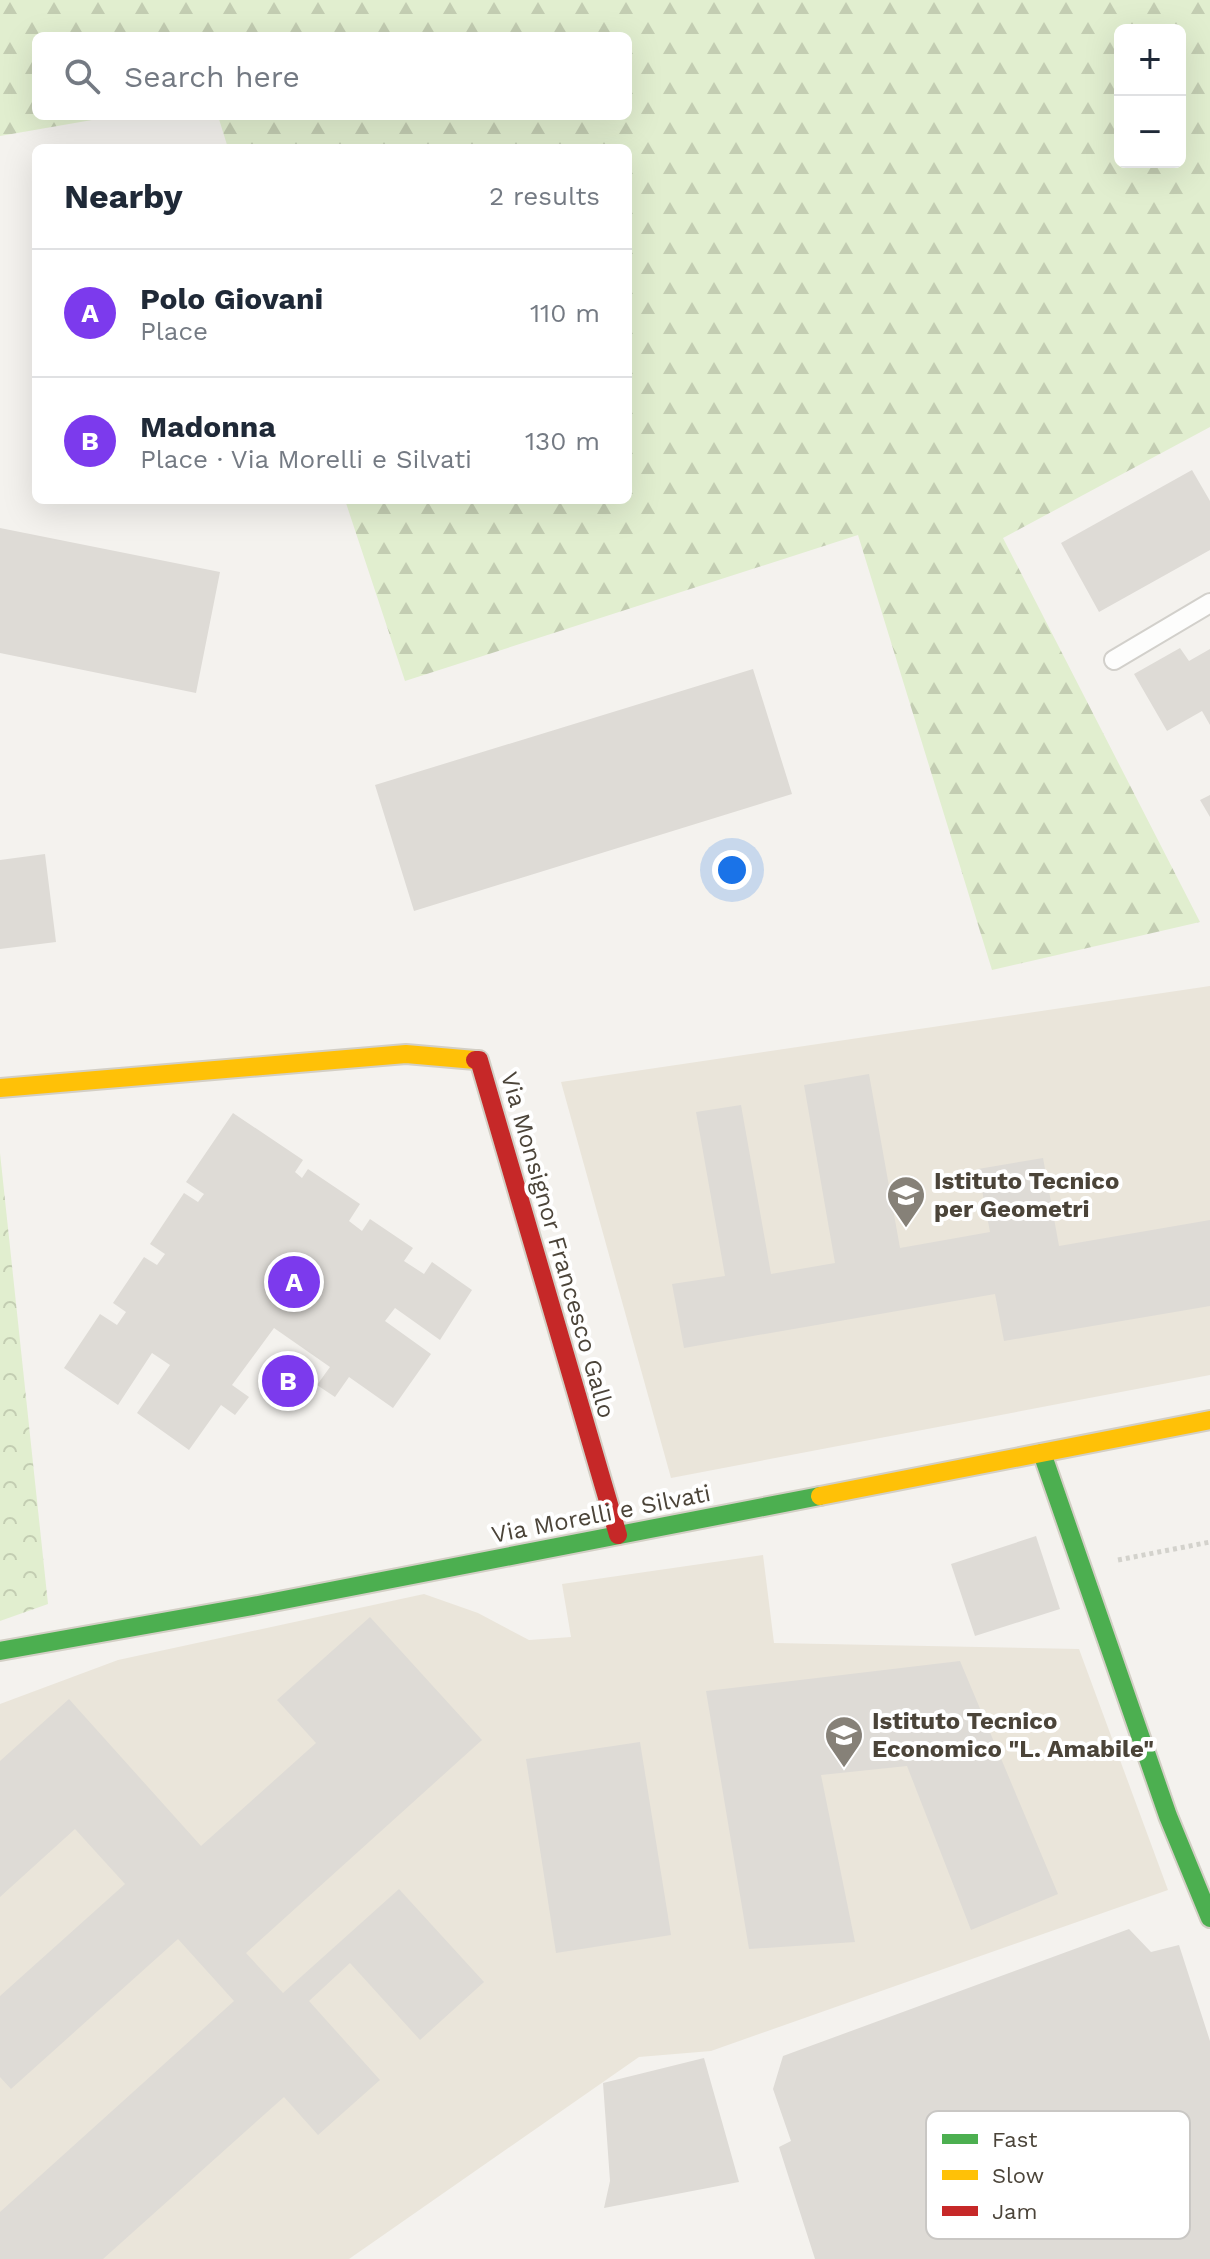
<!DOCTYPE html>
<meta charset="utf-8">
<style>
:root{--surface:#fff;--page:#f6f6f7;--text:#1f2937;--muted:#747a83;--line:#e0e1e3;--accent:#7c3aed}
body{margin:0;font-family:"Work Sans",sans-serif;background:var(--page);color:var(--text)}
.controls{position:absolute;right:24px;top:24px;display:grid;overflow:hidden;border-radius:12px;box-shadow:0 8px 32px #0002}
.controls button{width:72px;height:72px;display:grid;place-items:center;padding:0;border:0;border-bottom:2px solid var(--line);background:var(--surface);color:var(--text);font:40px sans-serif}
.you{position:absolute;left:732px;top:870px;width:28px;height:28px;margin:-20px;border:6px solid #fff;border-radius:50%;background:#1a73e8;box-shadow:0 0 0 12px #1a73e833}
.badge{display:grid;place-items:center;width:52px;height:52px;border-radius:50%;background:var(--accent);color:#fff;font-size:26px;font-weight:700}
.pin{position:absolute;translate:-50% -50%;border:4px solid #fff;box-shadow:0 2px 8px #0006}
.list{margin:0;padding:0;list-style:none}
h2{display:flex;justify-content:space-between;align-items:center;height:104px;margin:0;padding:0 32px;font-size:34px}
h2 small{font-size:26px;font-weight:400;color:var(--muted)}
.list li{display:grid;grid-template-columns:52px 1fr auto;gap:24px;align-items:center;box-sizing:border-box;height:128px;padding:0 32px;border-top:2px solid var(--line)}
.list b{display:block;font-size:30px;white-space:nowrap}
.list p{margin:0;font-size:26px;white-space:nowrap;color:var(--muted)}
.list em{font-size:26px;font-style:normal;color:var(--muted)}
.icon{flex:none;width:44px;height:44px;fill:none;stroke:currentColor;stroke-width:2;stroke-linecap:round;stroke-linejoin:round}
.map{position:relative;flex:none;width:1210px;height:2259px;overflow:hidden}
.search{position:absolute;background:var(--surface);box-shadow:0 8px 32px #0002;left:32px;top:32px;width:600px;height:88px;display:flex;align-items:center;gap:20px;box-sizing:border-box;padding:0 28px;border-radius:12px;color:var(--muted);font-size:30px}
.panel{position:absolute;background:var(--surface);box-shadow:0 8px 32px #0002;left:32px;top:144px;width:600px;height:360px;border-radius:12px}
.map>svg:first-child{display:block}
.education{fill:#eae5da}
.forest{fill:url(#forest-firs);fill-rule:evenodd}
.park{fill:url(#park-crowns)}
.building{fill:#dedbd6}
.lines{fill:none;stroke-linecap:round;stroke-linejoin:round}
.lane-casing{stroke:#d2d0cb;stroke-width:22}
.fast-casing{stroke:#d3cfc5;stroke-width:22}
.slow-casing{stroke:#d3cfc5;stroke-width:22}
.jam-casing{stroke:#d3cfc5;stroke-width:22}
.path{stroke:#d3d2cc;stroke-width:5;stroke-dasharray:4 4;stroke-linecap:butt}
.lane{stroke:#fdfdfc;stroke-width:18}
.fast{stroke:#4caf50;stroke-width:18}
.slow{stroke:#ffc107;stroke-width:18}
.jam{stroke:#c62828;stroke-width:18}
.labels{text-anchor:middle;stroke-width:8;stroke-linejoin:round;paint-order:stroke}
.poi-label{font-size:24px;font-weight:bold;fill:#4b4439;stroke:#fff;text-anchor:start}
.street-label{font-size:24px;fill:#4b4439;stroke:#fff}
.key{fill:#fff;stroke:#c9c7c4;stroke-width:2}
.key-label{font-size:22px;fill:#4b4439}
</style>
<div class="map">
<svg width="1210" height="2259" viewBox="0 0 1210 2259">
<defs>
<pattern id="forest-firs" width="22" height="20" patternUnits="userSpaceOnUse" patternTransform="scale(2)"><rect width="22" height="20" fill="#e1eecf"/><path d="M5 1l3.5 6h-7zM16 11l3.5 6h-7z" fill="#c3cdb2"/></pattern>
<pattern id="park-crowns" width="20" height="18" patternUnits="userSpaceOnUse" patternTransform="scale(2)"><rect width="20" height="18" fill="#e1eecf"/><path d="M2 6a3 3 0 1 1 6 0M12 15a3 3 0 1 1 6 0" fill="none" stroke="#c3cdb2"/></pattern>
</defs>
<rect width="100%" height="100%" fill="#f4f2ee"/>
<!-- education -->
<path class="education" d="M 1210,986 L 1210,1375 L 671,1478 L 561,1082 Z
M 763,1555 L 774,1643 L 1079,1649 L 1168,1890 L 711,2051 L 639,2057 L 349,2259 L 0,2259 L 0,1704 L 118,1660 L 424,1594 L 478,1613 L 529,1640 L 571,1637 L 562,1584 Z"/>
<!-- forest -->
<path class="forest" d="M 0,0 L 1210,0 L 1210,427 L 1003,538 L 1200,922 L 992,970 L 858,535 L 405,681 L 345,500 L 628,500 L 628,148 L 228,148 L 218,116 L 628,116 L 628,36 L 36,36 L 36,116 L 115,116 L 0,136 ZM 1120,30 L 1180,30 L 1180,162 L 1120,162 Z"/>
<!-- park -->
<path class="park" d="M 0,1153 L 48,1604 L 0,1621 Z"/>
<!-- building -->
<path class="building" d="M 1192,470 L 1210,501 L 1210,550 L 1099,612 L 1061,543 Z
M 0,528 L 220,572 L 196,693 L 0,653 Z
M 1180,648 L 1189,661 L 1210,649 L 1210,725 L 1202,711 L 1167,731 L 1134,674 Z
M 753,669 L 792,794 L 414,911 L 375,785 Z
M 1210,795 L 1210,817 L 1200,800 Z
M 45,854 L 56,942 L 0,949 L 0,860 Z
M 869,1074 L 900,1248 L 990,1232 L 978,1169 L 1043,1158 L 1059,1246 L 1210,1220 L 1210,1306 L 1004,1341 L 995,1294 L 684,1348 L 672,1284 L 725,1276 L 696,1112 L 741,1105 L 771,1274 L 835,1263 L 804,1085 Z
M 233,1113 L 303,1160 L 295,1172 L 302,1178 L 308,1169 L 360,1204 L 349,1221 L 362,1231 L 370,1219 L 413,1248 L 404,1261 L 424,1274 L 432,1262 L 472,1290 L 440,1340 L 395,1308 L 385,1321 L 431,1354 L 393,1408 L 349,1377 L 335,1397 L 317,1385 L 330,1367 L 274,1328 L 232,1385 L 249,1397 L 235,1415 L 221,1405 L 189,1450 L 137,1413 L 170,1365 L 152,1353 L 118,1405 L 64,1368 L 100,1314 L 117,1325 L 126,1312 L 113,1303 L 144,1257 L 157,1265 L 165,1254 L 150,1244 L 184,1193 L 198,1202 L 204,1194 L 186,1182 Z
M 1036,1536 L 1060,1609 L 975,1636 L 951,1564 Z
M 370,1617 L 482,1740 L 246,1953 L 283,1993 L 399,1889 L 484,1982 L 420,2040 L 350,1963 L 309,2001 L 380,2080 L 318,2135 L 284,2097 L 103,2259 L 0,2259 L 0,2212 L 234,2001 L 178,1939 L 11,2089 L 0,2077 L 0,1996 L 125,1884 L 75,1829 L 0,1897 L 0,1761 L 69,1699 L 201,1846 L 316,1743 L 277,1700 Z
M 960,1661 L 1058,1894 L 971,1930 L 907,1766 L 821,1775 L 855,1942 L 749,1949 L 706,1691 Z
M 640,1742 L 671,1935 L 556,1953 L 526,1759 Z
M 1129,1929 L 1151,1952 L 1179,1945 L 1210,2041 L 1210,2259 L 815,2259 L 779,2147 L 791,2141 L 773,2089 L 783,2056 Z
M 704,2058 L 739,2182 L 604,2208 L 610,2181 L 603,2083 Z"/>
<g class="lines">
<!-- lane casing -->
<g class="lane-casing">
<path id="lane" d="M 1114,660 L 1210,603"/>
</g>
<!-- fast casing -->
<g class="fast-casing">
<path id="fast" d="M 1042,1453 L 1168,1816 L 1210,1918
M 0,1651 L 258,1605 L 820,1496"/>
</g>
<!-- slow casing -->
<g class="slow-casing">
<path id="slow" d="M 0,1088 L 406,1054 L 475,1060
M 820,1496 L 1210,1420"/>
</g>
<!-- jam casing -->
<g class="jam-casing">
<path id="jam" d="M 475,1060 L 479,1060 L 618,1535"/>
</g>
<!-- path -->
<path class="path" d="M 1118,1560 L 1210,1542"/>
<!-- lane -->
<use href="#lane" class="lane"/>
<!-- fast -->
<use href="#fast" class="fast"/>
<!-- slow -->
<use href="#slow" class="slow"/>
<!-- jam -->
<use href="#jam" class="jam"/>
</g>
<!-- icons -->
<defs>
<g id="school-pin" transform="scale(2)"><path d="M0 17L-7.5 6A9.5 9.5 0 1 1 7.5 6Z" fill="#868178" stroke="#fff"/><path d="M0-5L7-2L0 1L-7-2ZM-4 1L0 2.5L4 1V4Q0 6-4 4Z" fill="#fff"/></g>
</defs>
<g fill-rule="evenodd">
<use href="#school-pin" x="906" y="1195"/>
<use href="#school-pin" x="844" y="1735"/>
</g>
<g class="labels">
<!-- poi labels -->
<g class="poi-label">
<text x="934" y="1189">Istituto Tecnico<tspan x="934" dy="28">per Geometri</tspan></text>
<text x="872" y="1729">Istituto Tecnico<tspan x="872" dy="28">Economico "L. Amabile"</tspan></text>
</g>
<!-- street labels -->
<g class="street-label">
<text transform="translate(558 1245) rotate(74)" y="8">Via Monsignor Francesco Gallo</text>
<text transform="translate(601 1514) rotate(-11)" y="8">Via Morelli e Silvati</text>
</g>
</g>
<!-- legend -->
<rect x="926" y="2111" width="264" height="128" rx="12" class="key"/>
<rect x="942" y="2134" width="36" height="10" fill="#4caf50"/>
<rect x="942" y="2170" width="36" height="10" fill="#ffc107"/>
<rect x="942" y="2206" width="36" height="10" fill="#c62828"/>
<g class="key-label">
<text x="992" y="2147">Fast</text>
<text x="992" y="2183">Slow</text>
<text x="992" y="2219">Jam</text>
</g>
</svg>
<div class="controls">
<button>+</button>
<button>−</button>
</div>
<div class="you"></div>
<div class="pin badge" style="left:294px;top:1282px">A</div>
<div class="pin badge" style="left:288px;top:1381px">B</div>
<div class="search"><svg class="icon" aria-label="search" viewBox="0 0 24 24"><circle cx="10" cy="10" r="6"/><path d="M15 15l6 6"/></svg>Search here</div>
<section class="panel">
<h2>Nearby<small>2 results</small></h2>
<ul class="list">
<li><span class="badge">A</span><div><b>Polo Giovani</b><p>Place</p></div><em>110 m</em></li>
<li><span class="badge">B</span><div><b>Madonna</b><p>Place · Via Morelli e Silvati</p></div><em>130 m</em></li>
</ul>
</section>
</div>
